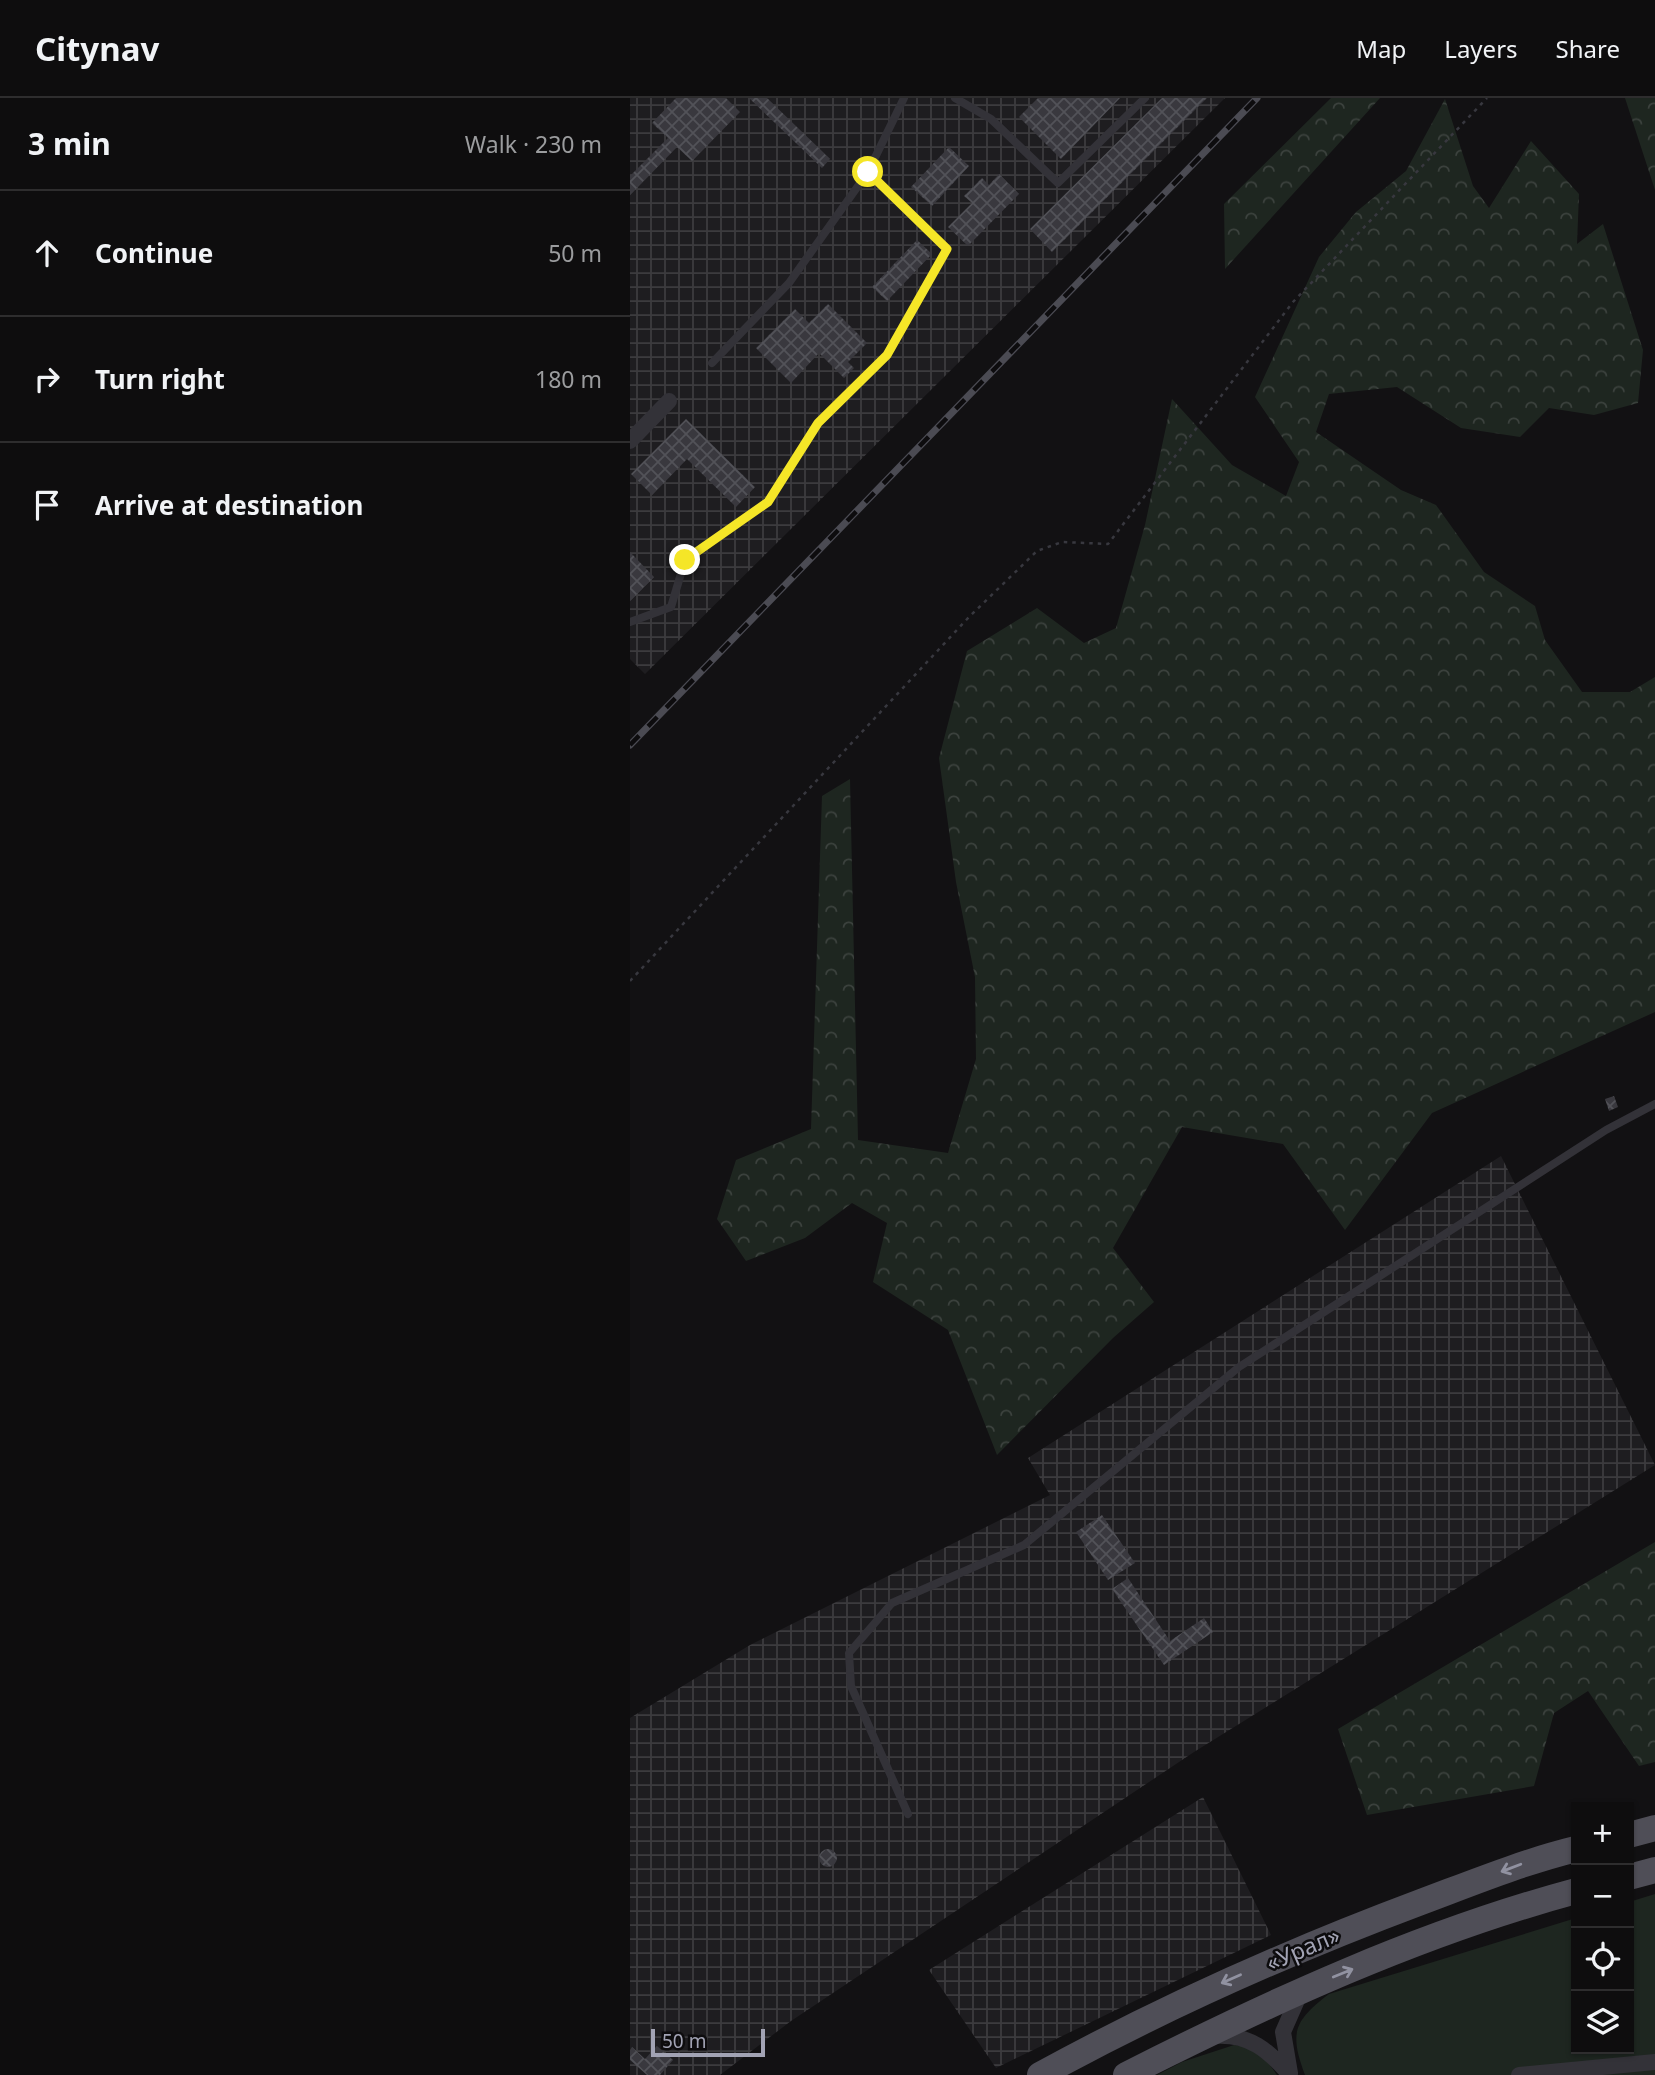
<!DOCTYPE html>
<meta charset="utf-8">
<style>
:root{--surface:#0e0d0e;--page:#171617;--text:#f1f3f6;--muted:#9b9c9e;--line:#2e2d2e}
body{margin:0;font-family:"Noto Sans",sans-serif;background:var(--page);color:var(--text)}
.controls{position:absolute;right:21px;bottom:21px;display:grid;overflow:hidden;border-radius:0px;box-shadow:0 2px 5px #0004}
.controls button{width:63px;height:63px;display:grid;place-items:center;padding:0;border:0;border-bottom:2px solid var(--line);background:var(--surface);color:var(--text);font:35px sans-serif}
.scale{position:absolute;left:21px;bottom:18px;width:114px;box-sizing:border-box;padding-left:7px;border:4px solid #a2a3b4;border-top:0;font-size:19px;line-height:24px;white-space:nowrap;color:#a2a3b4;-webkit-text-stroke:5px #0d0c0e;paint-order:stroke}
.stop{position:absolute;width:21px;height:21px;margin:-16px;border:5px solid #f5e627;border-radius:50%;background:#fff}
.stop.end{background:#f5e627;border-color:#fff;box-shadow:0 2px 7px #0008}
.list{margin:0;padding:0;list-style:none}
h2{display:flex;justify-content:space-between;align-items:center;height:91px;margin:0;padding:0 28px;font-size:30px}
h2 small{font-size:23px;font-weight:400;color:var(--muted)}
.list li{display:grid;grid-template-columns:46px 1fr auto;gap:21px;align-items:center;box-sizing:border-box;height:126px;padding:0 28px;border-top:2px solid var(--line)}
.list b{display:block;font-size:26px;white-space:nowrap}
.list em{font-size:23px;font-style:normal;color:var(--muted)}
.icon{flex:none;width:38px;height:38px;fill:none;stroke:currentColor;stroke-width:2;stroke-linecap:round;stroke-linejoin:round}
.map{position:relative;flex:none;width:1025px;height:1977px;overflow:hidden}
header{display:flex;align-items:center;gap:42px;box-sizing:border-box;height:98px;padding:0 35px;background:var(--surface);border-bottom:2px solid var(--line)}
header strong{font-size:33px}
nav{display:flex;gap:38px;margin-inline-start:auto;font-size:24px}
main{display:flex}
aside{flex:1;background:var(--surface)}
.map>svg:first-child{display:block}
.industrial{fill:url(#industrial-grid)}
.green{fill:#1e2620}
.forest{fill:url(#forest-crowns)}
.building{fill:url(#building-cross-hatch)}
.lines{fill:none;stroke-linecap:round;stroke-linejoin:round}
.path{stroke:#38383f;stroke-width:2.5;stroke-dasharray:3.5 5;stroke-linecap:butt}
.service{stroke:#333238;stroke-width:8}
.minor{stroke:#333238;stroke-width:16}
.primary{stroke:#4f4e57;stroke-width:26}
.rail-casing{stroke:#4b4b53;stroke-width:7}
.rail{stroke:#0d0c0e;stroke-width:4.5;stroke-dasharray:13;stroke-linecap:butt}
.oneway{stroke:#9192a1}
.route{stroke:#f5e627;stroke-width:9}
.labels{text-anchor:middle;stroke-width:5;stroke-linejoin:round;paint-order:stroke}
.street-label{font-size:23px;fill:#a2a3b4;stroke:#0d0c0e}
</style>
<header>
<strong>Citynav</strong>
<nav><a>Map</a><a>Layers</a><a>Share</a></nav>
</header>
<main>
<aside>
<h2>3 min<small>Walk · 230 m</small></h2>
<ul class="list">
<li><svg class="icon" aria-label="ahead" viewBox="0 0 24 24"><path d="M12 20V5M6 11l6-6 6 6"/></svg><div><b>Continue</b></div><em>50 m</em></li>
<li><svg class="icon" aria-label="right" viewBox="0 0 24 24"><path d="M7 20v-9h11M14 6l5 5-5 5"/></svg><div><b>Turn right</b></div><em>180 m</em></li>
<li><svg class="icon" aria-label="arrive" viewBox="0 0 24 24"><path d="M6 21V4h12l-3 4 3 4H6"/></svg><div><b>Arrive at destination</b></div></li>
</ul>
</aside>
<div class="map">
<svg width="1025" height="1977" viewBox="0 0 1025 1977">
<defs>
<pattern id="industrial-grid" width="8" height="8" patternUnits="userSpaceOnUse" patternTransform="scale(1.75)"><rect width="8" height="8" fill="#1e1d20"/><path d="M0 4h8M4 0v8" fill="none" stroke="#3c3b3e"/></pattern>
<pattern id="forest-crowns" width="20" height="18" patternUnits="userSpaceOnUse" patternTransform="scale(1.75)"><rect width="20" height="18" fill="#1e2620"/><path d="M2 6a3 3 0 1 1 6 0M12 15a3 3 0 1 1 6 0" fill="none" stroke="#3c423e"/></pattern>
<pattern id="building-cross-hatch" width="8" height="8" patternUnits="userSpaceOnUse" patternTransform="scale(1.75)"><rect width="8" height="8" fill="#39383e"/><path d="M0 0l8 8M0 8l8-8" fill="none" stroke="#525258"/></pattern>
</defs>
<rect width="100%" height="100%" fill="#121113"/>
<!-- industrial -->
<path class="industrial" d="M 0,0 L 595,0 L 15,576 L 0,561 Z
M 871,1058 L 1025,1367 L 564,1654 L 161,1923 L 90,1977 L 0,1977 L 0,1620 L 120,1547 L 420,1397 L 398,1360 Z
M 573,1699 L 641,1837 L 366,1970 L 299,1872 Z"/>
<!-- green -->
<path class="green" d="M 1025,1796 L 1025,1977 L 675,1977 C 659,1934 664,1923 699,1896 L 946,1820 L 946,1951 L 999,1951 L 999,1804 Z
M 604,1947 C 628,1949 634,1959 647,1977 L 527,1977 L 552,1964 Z"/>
<!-- forest -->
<path class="forest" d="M 701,0 L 750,0 L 595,171 L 594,106 Z
M 995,0 L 1025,0 L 1025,92 Z
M 815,1 L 843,88 L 859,110 L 901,43 L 949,96 L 947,146 L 973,126 L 1013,252 L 1008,305 L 964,317 L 919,310 L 890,339 L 831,330 L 767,289 L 699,296 L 686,334 L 771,392 L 806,407 L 854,474 L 905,508 L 915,542 L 952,594 L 1000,594 L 1025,579 L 1025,914 L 802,1015 L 715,1132 L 653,1046 L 552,1029 L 483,1150 L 524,1204 L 483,1240 L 367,1357 L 318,1232 L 243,1184 L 257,1125 L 222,1105 L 175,1140 L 116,1163 L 87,1121 L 106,1062 L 181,1031 L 192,698 L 220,681 L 228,1042 L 318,1055 L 346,961 L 345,879 L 326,784 L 309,660 L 337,553 L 407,510 L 454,545 L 486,530 L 515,427 L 542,301 L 602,367 L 656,398 L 669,364 L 625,299 L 689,159 L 726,114 L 776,73 Z
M 1025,1444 L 1025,1664 L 1009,1668 L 958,1593 L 924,1615 L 904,1688 L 737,1717 L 708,1631 Z"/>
<!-- building -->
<path class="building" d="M 46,0 L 96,0 L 110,14 L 62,63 L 47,49 L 0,97 L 0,78 L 38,40 L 22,25 Z
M 119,0 L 137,0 L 200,61 L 192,70 Z
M 408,0 L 490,0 L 431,61 L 389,19 Z
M 532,0 L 577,0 L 422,154 L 400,131 Z
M 319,49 L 339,68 L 302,108 L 281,89 Z
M 369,76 L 389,96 L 338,148 L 318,129 L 342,105 L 334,98 L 352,80 L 359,87 Z
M 287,142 L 302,156 L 257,203 L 242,189 Z
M 198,206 L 237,245 L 218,264 L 224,270 L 214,280 L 189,255 L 161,285 L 126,250 L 165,211 L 179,225 Z
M 56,321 L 125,389 L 106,409 L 57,361 L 22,397 L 1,376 Z
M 0,454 L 24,479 L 0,503 Z
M 984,998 L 988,1009 L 979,1013 L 975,1001 Z
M 472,1417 L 505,1465 L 478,1482 L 446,1434 Z
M 498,1480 L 540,1543 L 574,1520 L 583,1534 L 534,1567 L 482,1491 Z
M189 1760a9 9 0 1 1 18 0a9 9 0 1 1-18 0Z
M 27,1948 L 43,1962 L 30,1977 L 17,1977 L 0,1962 L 0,1952 L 2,1949 L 15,1961 Z"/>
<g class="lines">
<!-- path -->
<path class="path" d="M 0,883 L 339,519 L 407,453 L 432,444 L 478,446 L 663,204 L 857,0"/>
<!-- service -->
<path class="service" d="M 325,0 L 361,21 L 428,85 L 515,0
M 82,265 L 159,185 L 238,74 L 274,0
M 0,524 L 41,509 L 55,462 L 138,404 L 188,325 L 257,257 L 317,151 L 238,74
M 278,1716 L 221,1588 L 219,1555 L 262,1505 L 394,1447 L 609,1269 L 976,1032 L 1025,1006"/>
<!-- minor -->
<path class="minor" d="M 0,343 L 39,303
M 585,1938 C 620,1936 638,1952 660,1977
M 660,1975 L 653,1934 L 671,1893
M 889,1977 L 1025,1964"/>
<!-- primary -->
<path class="primary" d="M 999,1737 L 1025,1730
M 999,1779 L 1025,1772
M 410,1977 C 532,1910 660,1853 791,1804 C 842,1785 893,1764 946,1751
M 496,1977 C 640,1904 790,1835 946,1793"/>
<!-- rail casing -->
<g class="rail-casing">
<path id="rail" d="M 0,647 L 627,0"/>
</g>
<!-- rail -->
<use href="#rail" class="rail"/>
</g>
<!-- one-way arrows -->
<defs><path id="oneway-shaft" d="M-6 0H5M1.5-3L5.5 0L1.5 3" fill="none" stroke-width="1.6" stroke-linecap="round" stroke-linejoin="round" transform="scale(1.75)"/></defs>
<g class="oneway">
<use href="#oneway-shaft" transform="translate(881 1770) rotate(159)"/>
<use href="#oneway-shaft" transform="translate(713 1875) rotate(-22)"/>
<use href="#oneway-shaft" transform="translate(601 1881) rotate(156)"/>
</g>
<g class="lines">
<!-- route -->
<path class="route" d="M 55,462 L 138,404 L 188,325 L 257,257 L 317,151 L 238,74"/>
</g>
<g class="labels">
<!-- street labels -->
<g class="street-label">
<text transform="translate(673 1851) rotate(-23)" y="8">«Урал»</text>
</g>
</g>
</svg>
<div class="controls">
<button>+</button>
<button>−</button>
<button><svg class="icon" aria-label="locate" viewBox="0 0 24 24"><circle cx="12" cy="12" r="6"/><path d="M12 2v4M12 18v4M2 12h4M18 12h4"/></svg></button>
<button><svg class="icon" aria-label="layers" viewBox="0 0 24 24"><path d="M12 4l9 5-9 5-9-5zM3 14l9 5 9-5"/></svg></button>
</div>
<div class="scale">50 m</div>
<div class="stop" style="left:238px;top:74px"></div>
<div class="stop end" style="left:55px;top:462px"></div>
</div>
</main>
